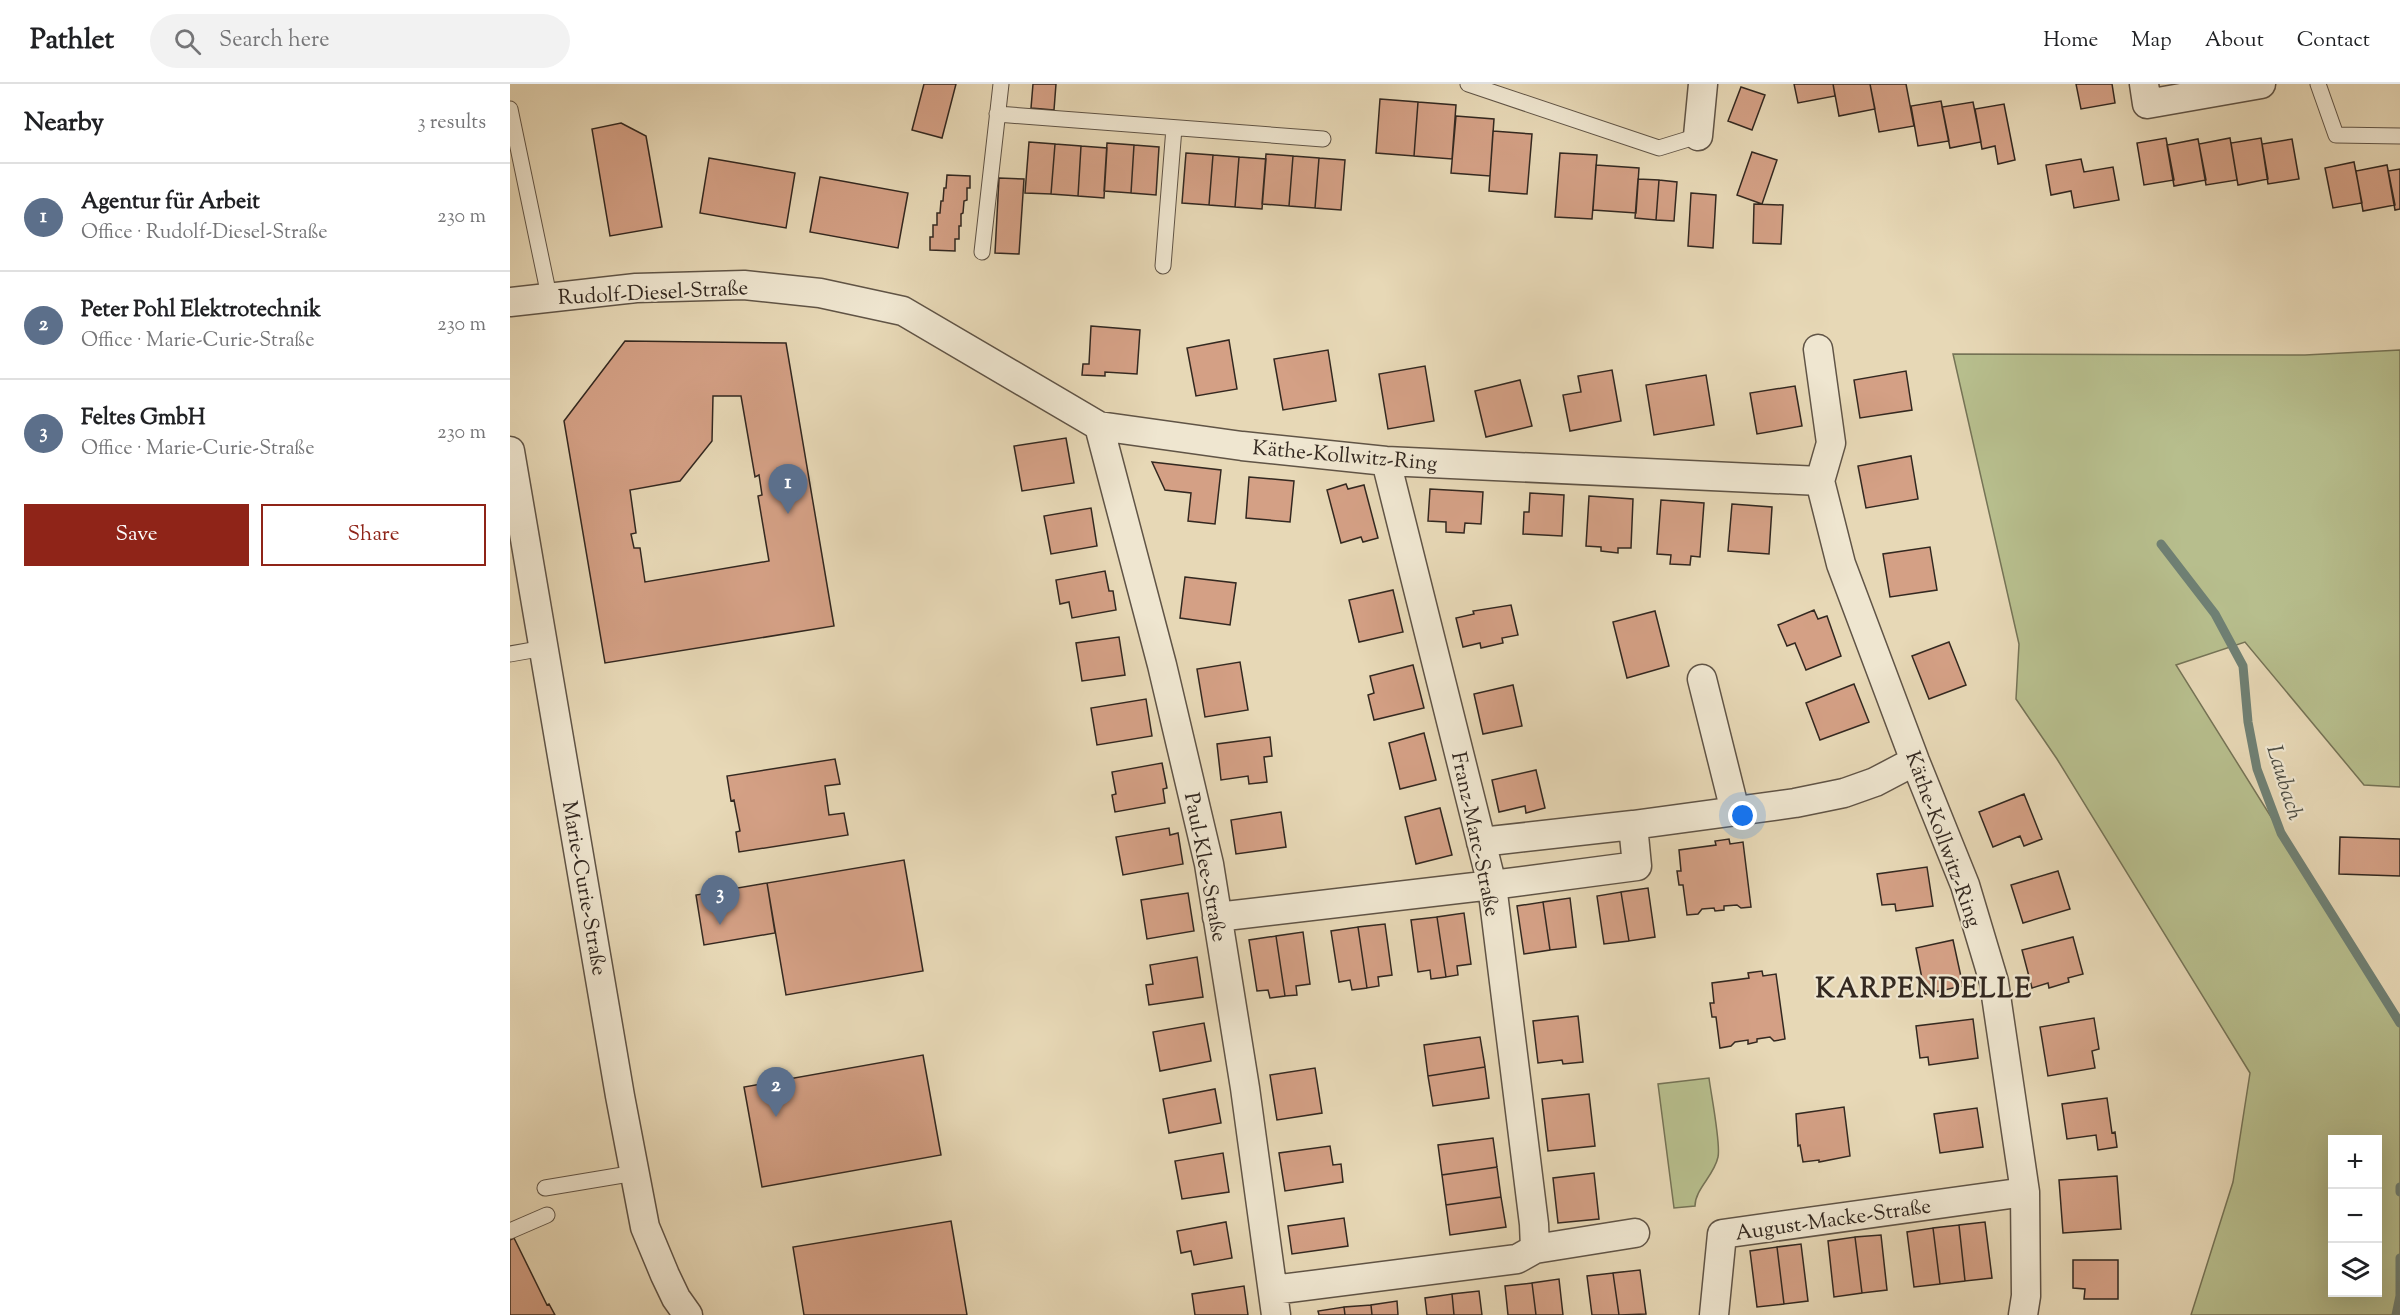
<!DOCTYPE html>
<meta charset="utf-8">
<style>
:root{--surface:#fff;--page:#f2f2f2;--text:#202124;--muted:#757577;--line:#e0e0e0;--accent:#8f2418}
body{margin:0;font-family:"Sorts Mill Goudy",serif;background:var(--page);color:var(--text)}
.controls{position:absolute;right:18px;bottom:18px;display:grid;overflow:hidden;border-radius:0px;box-shadow:0 6px 24px #0002}
.controls button{width:54px;height:54px;display:grid;place-items:center;padding:0;border:0;border-bottom:2px solid var(--line);background:var(--surface);color:var(--text);font:30px sans-serif}
.you{position:absolute;left:1233px;top:732px;width:21px;height:21px;margin:-15px;border:4px solid #fff;border-radius:50%;background:#1a73e8;box-shadow:0 0 0 9px #1a73e833}
.badge{display:grid;place-items:center;width:39px;height:39px;border-radius:50%;background:var(--accent);color:#fff;font-size:20px;font-weight:700}
.pin{position:absolute;translate:-50% -50px;filter:drop-shadow(0 2px 3px #0008)}
.pin::after{content:'';position:absolute;top:32px;width:21px;height:18px;background:inherit;clip-path:polygon(0 0,100% 0,50% 100%)}
.list{margin:0;padding:0;list-style:none}
h2{display:flex;justify-content:space-between;align-items:center;height:78px;margin:0;padding:0 24px;font-size:26px}
h2 small{font-size:20px;font-weight:400;color:var(--muted)}
.list li{display:grid;grid-template-columns:39px 1fr auto;gap:18px;align-items:center;box-sizing:border-box;height:108px;padding:0 24px;border-top:2px solid var(--line)}
.list b{display:block;font-size:22px;white-space:nowrap}
.list p{margin:0;font-size:20px;white-space:nowrap;color:var(--muted)}
.list em{font-size:20px;font-style:normal;color:var(--muted)}
.actions{display:flex;gap:12px;padding:18px 24px}
.actions a{flex:1;padding:14px 0;border:2px solid var(--accent);border-radius:0px;text-align:center;font-size:21px;color:var(--accent)}
.actions .main{background:var(--accent);color:#fff}
.icon{flex:none;width:33px;height:33px;fill:none;stroke:currentColor;stroke-width:2;stroke-linecap:round;stroke-linejoin:round}
.map{position:relative;flex:none;width:1890px;height:1231px;overflow:hidden}
header{display:flex;align-items:center;gap:36px;box-sizing:border-box;height:84px;padding:0 30px;background:var(--surface);border-bottom:2px solid var(--line)}
header strong{font-size:28px}
nav{display:flex;gap:33px;margin-inline-start:auto;font-size:21px}
.search{width:420px;height:54px;background:var(--page);display:flex;align-items:center;gap:15px;box-sizing:border-box;padding:0 21px;border-radius:33px;color:var(--muted);font-size:22px}
main{display:flex}
aside{flex:1;background:var(--surface)}
.map>svg:first-child{display:block}
.green{fill:#b7be8d;stroke:#757356;stroke-width:1.5;fill-rule:evenodd}
.lines{fill:none;stroke-linecap:round;stroke-linejoin:round}
.stream{stroke:#6f8074;stroke-width:9}
.building{fill:#d4a085;stroke:#332820;stroke-width:1.5;fill-rule:evenodd}
.lane-casing{stroke:#605446;stroke-width:17}
.street-casing{stroke:#605446;stroke-width:31}
.lane{stroke:#efe6d0;stroke-width:15}
.street{stroke:#efe6d0;stroke-width:28}
.labels{text-anchor:middle;stroke-width:4.5;stroke-linejoin:round;paint-order:stroke}
.street-label{font-size:21px;fill:#332820;stroke:#efe6d0}
.water-label{font-size:22px;font-style:italic;fill:#4c4c43;stroke:#efe6d0}
.district-label{font-size:27px;font-weight:bold;letter-spacing:1.5px;fill:#332820;stroke:#efe6d0}
</style>
<header>
<strong>Pathlet</strong>
<div class="search"><svg class="icon" aria-label="search" viewBox="0 0 24 24"><circle cx="10" cy="10" r="6"/><path d="M15 15l6 6"/></svg>Search here</div>
<nav><a>Home</a><a>Map</a><a>About</a><a>Contact</a></nav>
</header>
<main>
<aside>
<h2>Nearby<small>3 results</small></h2>
<ul class="list">
<li><span class="badge" style="background:#5c6f8a">1</span><div><b>Agentur für Arbeit</b><p>Office · Rudolf-Diesel-Straße</p></div><em>230 m</em></li>
<li><span class="badge" style="background:#5c6f8a">2</span><div><b>Peter Pohl Elektrotechnik</b><p>Office · Marie-Curie-Straße</p></div><em>230 m</em></li>
<li><span class="badge" style="background:#5c6f8a">3</span><div><b>Feltes GmbH</b><p>Office · Marie-Curie-Straße</p></div><em>230 m</em></li>
</ul>
<div class="actions"><a class="main">Save</a><a>Share</a></div>
</aside>
<div class="map">
<svg width="1890" height="1231" viewBox="0 0 1890 1231">
<rect width="100%" height="100%" fill="#e7d8b6"/>
<filter id="stains"><feTurbulence type="fractalNoise" baseFrequency=".00333" numOctaves="4"/><feColorMatrix values="0 0 0 0 .2 0 0 0 0 .09 0 0 0 0 .02 0 0 0 .5 -.17"/></filter>
<radialGradient id="worn" r=".72"><stop offset=".6" stop-color="#630" stop-opacity="0"/><stop offset="1" stop-color="#630" stop-opacity=".3"/></radialGradient>
<!-- green -->
<path class="green" d="M 1890,266 L 1890,703 L 1854,701 L 1735,558 L 1666,581 L 1890,939 L 1890,1231 L 1681,1231 L 1723,1098 L 1740,989 L 1547,675 L 1506,615 L 1509,560 L 1443,270 L 1795,271 ZM 1822,1056 L 1868,1056 L 1868,1208 L 1822,1208 Z
M 1199,994 C 1201,1010 1211,1060 1208,1073 C 1204,1092 1185,1105 1185,1122 L 1164,1124 L 1148,1000 Z"/>
<g class="lines">
<!-- stream -->
<path class="stream" d="M 1651,460 L 1705,530 L 1733,582 L 1738,638 L 1747,685 L 1771,749 L 1890,939
M 1890,1103 L 1890,1108
M 1886,1231 L 1890,1212 L 1890,1174"/>
</g>
<!-- building -->
<path class="building" d="M 414,0 L 446,0 L 432,54 L 402,46 Z
M 523,0 L 546,0 L 544,26 L 521,24 Z
M 1284,0 L 1323,0 L 1325,12 L 1288,19 Z
M 1323,0 L 1360,0 L 1365,25 L 1329,32 Z
M 1360,0 L 1396,0 L 1404,42 L 1369,48 Z
M 1566,0 L 1602,0 L 1605,19 L 1571,25 Z
M 1231,3 L 1255,11 L 1242,46 L 1218,37 Z
M 870,15 L 908,18 L 904,72 L 866,69 Z
M 1431,17 L 1439,57 L 1408,62 L 1401,22 Z
M 908,18 L 946,21 L 942,75 L 904,72 Z
M 1463,18 L 1471,58 L 1440,64 L 1432,23 Z
M 1494,20 L 1505,76 L 1488,80 L 1485,62 L 1472,65 L 1465,25 Z
M 946,32 L 984,35 L 980,92 L 941,89 Z
M 111,39 L 136,52 L 152,143 L 100,152 L 82,45 Z
M 983,47 L 1022,50 L 1017,110 L 979,107 Z
M 1656,54 L 1664,96 L 1634,101 L 1627,59 Z
M 1720,54 L 1727,96 L 1696,101 L 1689,60 Z
M 1751,54 L 1758,95 L 1728,101 L 1721,59 Z
M 1688,55 L 1696,96 L 1664,102 L 1657,61 Z
M 1782,55 L 1789,95 L 1758,100 L 1752,60 Z
M 519,58 L 545,60 L 541,110 L 515,109 Z
M 597,59 L 624,61 L 621,109 L 594,107 Z
M 545,60 L 571,62 L 568,112 L 541,110 Z
M 624,61 L 649,63 L 646,111 L 621,109 Z
M 571,62 L 597,64 L 594,114 L 568,112 Z
M 1242,68 L 1267,76 L 1252,120 L 1227,111 Z
M 676,69 L 703,71 L 699,121 L 672,119 Z
M 1050,69 L 1087,71 L 1082,135 L 1045,133 Z
M 756,70 L 783,72 L 779,122 L 752,120 Z
M 703,71 L 729,73 L 725,123 L 699,121 Z
M 783,72 L 809,74 L 805,124 L 779,122 Z
M 729,73 L 756,75 L 752,125 L 725,123 Z
M 199,74 L 285,89 L 276,144 L 190,129 Z
M 809,74 L 835,76 L 831,126 L 805,124 Z
M 1571,75 L 1574,88 L 1603,83 L 1609,116 L 1564,124 L 1561,107 L 1541,111 L 1536,81 Z
M 1844,78 L 1852,119 L 1823,124 L 1815,84 Z
M 1086,81 L 1129,84 L 1126,129 L 1083,126 Z
M 1877,81 L 1885,121 L 1853,127 L 1846,87 Z
M 1890,85 L 1890,125 L 1885,126 L 1878,87 Z
M 437,91 L 460,92 L 460,104 L 457,104 L 457,116 L 454,117 L 453,129 L 451,130 L 451,142 L 449,142 L 449,155 L 445,155 L 445,167 L 420,166 L 420,153 L 423,153 L 423,141 L 427,141 L 427,129 L 430,129 L 431,117 L 433,117 L 434,104 L 436,104 Z
M 310,93 L 398,109 L 388,164 L 300,148 Z
M 489,94 L 514,95 L 509,170 L 485,169 Z
M 1128,95 L 1149,96 L 1146,136 L 1125,134 Z
M 1149,96 L 1167,98 L 1164,137 L 1146,136 Z
M 1181,109 L 1206,111 L 1203,164 L 1178,162 Z
M 1244,120 L 1273,121 L 1271,160 L 1243,159 Z
M 581,242 L 630,246 L 627,290 L 595,288 L 595,292 L 572,291 L 573,280 L 579,280 Z
M 719,256 L 727,305 L 686,312 L 677,264 Z
M 115,257 L 276,259 L 324,542 L 95,579 L 54,337 ZM 203,312 L 231,312 L 245,393 L 249,391 L 252,411 L 248,412 L 259,477 L 135,498 L 130,464 L 124,464 L 121,450 L 126,449 L 120,406 L 170,397 L 202,357 Z
M 818,266 L 826,317 L 773,326 L 764,275 Z
M 915,282 L 924,337 L 878,345 L 869,290 Z
M 1102,286 L 1111,337 L 1060,347 L 1053,311 L 1071,308 L 1068,292 Z
M 1396,287 L 1402,326 L 1350,334 L 1344,296 Z
M 1196,291 L 1204,341 L 1144,351 L 1136,301 Z
M 1010,296 L 1022,342 L 976,353 L 965,307 Z
M 1285,302 L 1292,342 L 1247,350 L 1240,309 Z
M 556,354 L 564,399 L 512,407 L 504,362 Z
M 1401,372 L 1408,415 L 1356,424 L 1348,382 Z
M 642,378 L 711,386 L 705,440 L 678,437 L 681,409 L 655,406 Z
M 739,393 L 784,397 L 780,438 L 736,434 Z
M 836,400 L 838,405 L 854,401 L 868,454 L 853,458 L 851,453 L 831,459 L 817,406 Z
M 920,405 L 973,408 L 971,440 L 955,439 L 954,449 L 936,448 L 936,438 L 918,437 Z
M 1020,409 L 1054,411 L 1052,452 L 1013,450 L 1014,428 L 1019,428 Z
M 1079,412 L 1123,415 L 1121,464 L 1108,464 L 1108,469 L 1091,467 L 1091,463 L 1076,462 Z
M 1151,416 L 1194,419 L 1190,473 L 1181,472 L 1180,481 L 1160,480 L 1161,471 L 1147,470 Z
M 1222,420 L 1262,423 L 1259,470 L 1218,467 Z
M 581,424 L 587,462 L 541,470 L 534,432 Z
M 1420,463 L 1427,506 L 1380,513 L 1373,470 Z
M 595,487 L 599,507 L 603,507 L 606,526 L 562,534 L 559,518 L 550,520 L 546,496 Z
M 675,493 L 726,499 L 720,541 L 670,534 Z
M 883,506 L 893,548 L 849,558 L 839,516 Z
M 1001,521 L 1008,551 L 992,554 L 993,559 L 971,564 L 970,559 L 953,563 L 946,534 L 964,530 L 963,527 Z
M 1304,526 L 1308,535 L 1317,532 L 1331,572 L 1296,586 L 1285,559 L 1277,562 L 1268,541 Z
M 1145,527 L 1159,582 L 1117,594 L 1103,538 Z
M 609,553 L 615,591 L 572,597 L 566,559 Z
M 1439,558 L 1456,601 L 1419,615 L 1402,572 Z
M 730,578 L 738,626 L 695,633 L 687,585 Z
M 903,581 L 914,624 L 864,636 L 858,611 L 864,609 L 860,592 Z
M 1344,600 L 1359,638 L 1310,656 L 1296,619 Z
M 1003,601 L 1012,642 L 973,650 L 964,610 Z
M 636,615 L 642,652 L 587,661 L 581,624 Z
M 914,649 L 926,696 L 890,705 L 879,659 Z
M 760,653 L 762,672 L 754,673 L 757,698 L 739,700 L 738,692 L 711,696 L 707,660 Z
M 325,675 L 330,700 L 315,702 L 319,731 L 334,729 L 338,751 L 229,768 L 226,748 L 230,747 L 224,716 L 221,717 L 217,692 Z
M 652,679 L 657,704 L 653,705 L 655,719 L 605,728 L 602,711 L 606,710 L 602,688 Z
M 1026,686 L 1035,724 L 1016,729 L 1015,722 L 989,728 L 982,696 Z
M 1514,710 L 1532,755 L 1514,762 L 1510,752 L 1483,763 L 1469,728 Z
M 930,724 L 942,771 L 906,780 L 895,733 Z
M 771,728 L 776,763 L 726,770 L 721,736 Z
M 659,744 L 660,751 L 668,749 L 673,780 L 613,791 L 606,753 Z
M 1830,753 L 1890,755 L 1890,792 L 1829,790 Z
M 1219,755 L 1220,760 L 1233,758 L 1241,823 L 1231,824 L 1227,821 L 1214,822 L 1214,826 L 1205,827 L 1204,824 L 1192,825 L 1188,830 L 1177,831 L 1173,801 L 1169,801 L 1167,787 L 1171,787 L 1169,766 L 1206,761 L 1205,757 Z
M 394,776 L 413,887 L 276,911 L 257,799 Z
M 1417,783 L 1423,822 L 1386,827 L 1385,820 L 1372,821 L 1367,790 Z
M 1548,787 L 1560,825 L 1513,839 L 1501,801 Z
M 257,799 L 265,849 L 194,861 L 186,811 Z
M 1138,804 L 1145,853 L 1119,857 L 1111,808 Z
M 1111,808 L 1119,857 L 1094,860 L 1087,812 Z
M 678,809 L 684,847 L 637,855 L 631,816 Z
M 1060,814 L 1066,863 L 1040,866 L 1033,818 Z
M 1033,818 L 1040,866 L 1014,870 L 1007,822 Z
M 954,829 L 961,880 L 947,882 L 948,891 L 936,893 L 927,833 Z
M 927,833 L 936,893 L 921,895 L 920,886 L 908,888 L 901,836 Z
M 875,840 L 882,891 L 868,893 L 869,902 L 857,904 L 848,843 Z
M 848,843 L 857,904 L 842,906 L 840,896 L 829,898 L 821,847 Z
M 793,848 L 800,900 L 786,902 L 787,911 L 775,912 L 766,852 Z
M 766,852 L 775,912 L 760,914 L 758,906 L 747,907 L 739,856 Z
M 1563,853 L 1573,890 L 1558,894 L 1559,898 L 1539,904 L 1538,899 L 1522,904 L 1512,866 Z
M 1443,856 L 1453,902 L 1415,910 L 1406,864 Z
M 687,873 L 693,913 L 639,921 L 636,901 L 643,900 L 640,881 Z
M 1252,887 L 1253,892 L 1266,890 L 1275,955 L 1264,957 L 1260,953 L 1247,955 L 1247,958 L 1238,960 L 1238,956 L 1225,958 L 1221,962 L 1210,964 L 1206,933 L 1202,933 L 1200,919 L 1204,919 L 1202,899 L 1239,894 L 1238,889 Z
M 1068,932 L 1073,978 L 1053,980 L 1052,976 L 1028,979 L 1023,937 Z
M 1584,934 L 1589,965 L 1582,967 L 1585,984 L 1538,992 L 1530,943 Z
M 1463,935 L 1468,974 L 1419,981 L 1418,973 L 1410,974 L 1406,942 Z
M 694,939 L 701,977 L 650,987 L 643,948 Z
M 970,953 L 975,983 L 918,992 L 914,961 Z
M 413,971 L 431,1071 L 252,1103 L 234,1003 Z
M 975,983 L 979,1014 L 923,1022 L 918,992 Z
M 805,984 L 812,1029 L 767,1036 L 760,991 Z
M 705,1005 L 711,1039 L 659,1049 L 653,1015 Z
M 1079,1010 L 1085,1062 L 1038,1067 L 1032,1015 Z
M 1597,1014 L 1602,1049 L 1605,1048 L 1607,1063 L 1588,1066 L 1586,1051 L 1557,1055 L 1552,1020 Z
M 1334,1023 L 1340,1072 L 1309,1078 L 1309,1076 L 1293,1078 L 1290,1061 L 1288,1062 L 1286,1030 Z
M 1467,1024 L 1473,1063 L 1430,1069 L 1424,1030 Z
M 983,1054 L 987,1083 L 932,1091 L 928,1061 Z
M 820,1062 L 823,1081 L 831,1080 L 833,1098 L 775,1107 L 769,1069 Z
M 713,1069 L 719,1108 L 672,1115 L 665,1077 Z
M 987,1083 L 991,1113 L 936,1121 L 932,1091 Z
M 1084,1089 L 1089,1135 L 1048,1139 L 1043,1094 Z
M 1607,1092 L 1611,1145 L 1553,1149 L 1549,1096 Z
M 991,1113 L 996,1143 L 940,1151 L 936,1121 Z
M 834,1134 L 838,1162 L 782,1170 L 778,1142 Z
M 441,1137 L 457,1231 L 294,1231 L 283,1163 Z
M 716,1138 L 722,1174 L 684,1181 L 681,1167 L 671,1169 L 667,1147 Z
M 1475,1138 L 1482,1194 L 1455,1197 L 1449,1141 Z
M 1449,1141 L 1455,1197 L 1430,1200 L 1423,1144 Z
M 1423,1144 L 1430,1200 L 1404,1203 L 1397,1148 Z
M 1371,1151 L 1377,1206 L 1352,1209 L 1345,1153 Z
M 1345,1153 L 1352,1209 L 1324,1213 L 1318,1157 Z
M 4,1154 L 37,1221 L 39,1220 L 45,1231 L 0,1231 L 0,1156 Z
M 1291,1160 L 1298,1217 L 1274,1220 L 1267,1163 Z
M 1267,1163 L 1274,1220 L 1247,1223 L 1240,1167 Z
M 1563,1176 L 1608,1176 L 1608,1215 L 1574,1215 L 1575,1205 L 1563,1204 Z
M 1130,1186 L 1136,1230 L 1109,1231 L 1103,1189 Z
M 1103,1189 L 1109,1231 L 1082,1231 L 1077,1192 Z
M 1049,1195 L 1053,1231 L 1026,1231 L 1022,1199 Z
M 1022,1199 L 1026,1231 L 998,1231 L 995,1202 Z
M 734,1202 L 738,1231 L 685,1231 L 682,1210 Z
M 969,1207 L 972,1231 L 944,1231 L 942,1210 Z
M 942,1210 L 944,1231 L 917,1231 L 915,1214 Z
M 887,1217 L 888,1231 L 862,1231 L 861,1221 Z
M 861,1221 L 862,1231 L 835,1231 L 834,1223 Z
M 834,1223 L 835,1231 L 809,1231 L 808,1227 Z"/>
<g class="lines">
<!-- lane casing -->
<g class="lane-casing">
<path id="lane" d="M 958,0 L 1149,64 L 1188,52
M 1808,0 L 1826,51 L 1890,52
M 0,25 L 39,212
M 487,30 L 813,55
M 472,168 L 491,0
M 653,182 L 664,44
M 0,570 L 34,564
M 35,1104 L 125,1089
M 0,1147 L 37,1131"/>
</g>
<!-- street casing -->
<g class="street-casing">
<path id="street" d="M 1634,0 L 1637,20 L 1751,0
M 1188,52 L 1193,0
M 0,218 L 126,204 L 234,201 L 310,209 L 393,227 L 589,342 L 732,362 L 876,377 L 1310,397 L 1331,480 L 1405,677 L 1455,801 L 1484,898 L 1515,1108 L 1516,1212 L 1513,1231
M 1308,265 L 1321,359 L 1310,397
M 589,342 L 652,581 L 699,780 L 735,1004 L 766,1231
M 0,367 L 110,1012 L 135,1143 L 155,1191 L 166,1214 L 178,1231
M 1192,595 L 1225,727
M 971,758 L 1123,741
M 707,833 L 982,801 L 1127,782 L 1123,741 L 1285,719 L 1334,709 L 1365,698 L 1405,677
M 1025,1165 L 1125,1149
M 763,1206 L 1007,1175 L 1025,1165 L 1024,1140 L 982,801 L 876,377
M 1204,1231 L 1212,1150 L 1515,1108"/>
</g>
<!-- lane -->
<use href="#lane" class="lane"/>
<!-- street -->
<use href="#street" class="street"/>
</g>
<g class="labels">
<!-- street labels -->
<g class="street-label">
<text transform="translate(143 208) rotate(-3)" y="7">Rudolf-Diesel-Straße</text>
<text transform="translate(835 371) rotate(5)" y="7">Käthe-Kollwitz-Ring</text>
<text transform="translate(966 750) rotate(78)" y="7">Franz-Marc-Straße</text>
<text transform="translate(1434 755) rotate(70)" y="7">Käthe-Kollwitz-Ring</text>
<text transform="translate(696 783) rotate(79)" y="7">Paul-Klee-Straße</text>
<text transform="translate(75 804) rotate(80)" y="7">Marie-Curie-Straße</text>
<text transform="translate(1323 1135) rotate(-8)" y="7">August-Macke-Straße</text>
</g>
<!-- water labels -->
<g class="water-label">
<text transform="translate(1776 698) rotate(73)" y="8">Laubach</text>
</g>
<!-- district labels -->
<g class="district-label">
<text x="1414" y="913">KARPENDELLE</text>
</g>
</g>
<rect width="100%" height="100%" filter="url(#stains)"/>
<rect width="100%" height="100%" fill="url(#worn)"/>
</svg>
<div class="controls">
<button>+</button>
<button>−</button>
<button><svg class="icon" aria-label="layers" viewBox="0 0 24 24"><path d="M12 4l9 5-9 5-9-5zM3 14l9 5 9-5"/></svg></button>
</div>
<div class="you"></div>
<div class="pin badge" style="left:278px;top:430px;background:#5c6f8a">1</div>
<div class="pin badge" style="left:266px;top:1033px;background:#5c6f8a">2</div>
<div class="pin badge" style="left:210px;top:841px;background:#5c6f8a">3</div>
</div>
</main>
